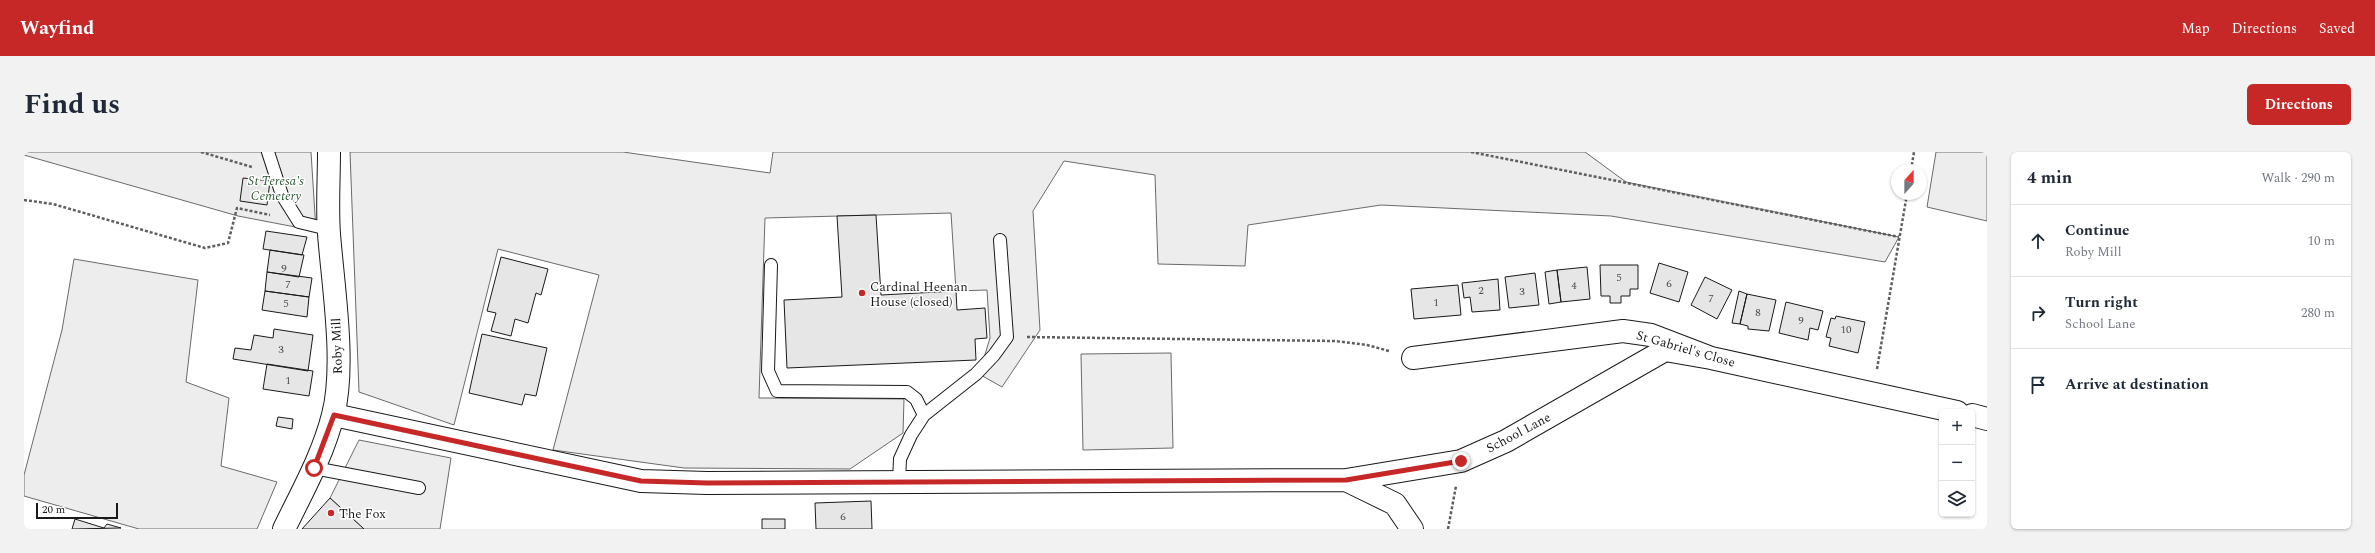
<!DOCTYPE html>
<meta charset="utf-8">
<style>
:root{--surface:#fff;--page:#f2f2f3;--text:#1f2937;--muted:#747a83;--line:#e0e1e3;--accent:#c62828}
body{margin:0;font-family:Spectral,serif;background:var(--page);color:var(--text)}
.controls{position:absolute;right:12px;bottom:12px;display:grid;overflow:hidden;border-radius:6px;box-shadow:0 1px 3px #0004}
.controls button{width:36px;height:36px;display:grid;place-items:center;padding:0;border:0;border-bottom:1px solid var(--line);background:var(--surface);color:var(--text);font:20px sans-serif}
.compass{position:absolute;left:1867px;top:12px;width:36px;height:36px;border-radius:50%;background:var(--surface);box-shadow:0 1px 3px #0004;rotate:21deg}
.scale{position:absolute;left:12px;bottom:10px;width:82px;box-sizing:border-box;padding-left:4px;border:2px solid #1a1a1a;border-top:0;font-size:11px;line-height:14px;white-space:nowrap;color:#1a1a1a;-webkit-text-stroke:3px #fff;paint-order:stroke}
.stop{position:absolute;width:12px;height:12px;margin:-9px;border:3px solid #c62828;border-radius:50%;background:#fff}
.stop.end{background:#c62828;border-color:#fff;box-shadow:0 1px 4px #0008}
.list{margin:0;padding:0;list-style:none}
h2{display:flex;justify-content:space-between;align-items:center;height:52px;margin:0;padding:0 16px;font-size:17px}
h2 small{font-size:13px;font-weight:400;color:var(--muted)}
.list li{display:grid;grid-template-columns:26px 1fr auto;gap:12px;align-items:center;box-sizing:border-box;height:72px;padding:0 16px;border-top:1px solid var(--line)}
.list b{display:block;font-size:15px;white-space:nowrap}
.list p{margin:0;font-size:13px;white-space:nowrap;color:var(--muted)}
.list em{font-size:13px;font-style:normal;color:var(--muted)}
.icon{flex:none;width:22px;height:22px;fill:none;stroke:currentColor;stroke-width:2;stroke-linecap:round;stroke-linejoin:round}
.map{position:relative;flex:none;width:1963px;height:377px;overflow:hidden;border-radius:6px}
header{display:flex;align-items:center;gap:24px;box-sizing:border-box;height:56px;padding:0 20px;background:var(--accent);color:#fff}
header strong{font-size:19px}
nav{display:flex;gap:22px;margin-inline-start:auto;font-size:14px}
.intro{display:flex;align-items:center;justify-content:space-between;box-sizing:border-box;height:96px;padding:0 24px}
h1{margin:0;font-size:28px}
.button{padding:10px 18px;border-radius:6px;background:var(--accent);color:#fff;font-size:14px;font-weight:700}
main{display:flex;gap:24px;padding:0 24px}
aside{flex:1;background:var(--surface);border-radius:6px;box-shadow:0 1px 3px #0004}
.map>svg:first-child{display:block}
.built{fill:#ededed;stroke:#6a6a6a}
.building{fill:#e6e6e6;stroke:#1a1a1a}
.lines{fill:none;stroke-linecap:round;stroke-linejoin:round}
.lane-casing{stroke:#1a1a1a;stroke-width:14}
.street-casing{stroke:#1a1a1a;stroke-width:24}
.secondary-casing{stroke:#1a1a1a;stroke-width:24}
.path{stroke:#5f5f5f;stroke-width:2.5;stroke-dasharray:3 2;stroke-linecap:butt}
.lane{stroke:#fff;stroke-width:12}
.street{stroke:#fff;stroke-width:22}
.secondary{stroke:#fff;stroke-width:22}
.route{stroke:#c62828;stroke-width:5}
.poi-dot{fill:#c62828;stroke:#fff;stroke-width:1.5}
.labels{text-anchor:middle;stroke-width:3;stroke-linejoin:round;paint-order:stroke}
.number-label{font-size:11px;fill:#4d4d4d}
.park-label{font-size:13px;font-style:italic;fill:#2b5a34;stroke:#fff}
.poi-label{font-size:13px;fill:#1a1a1a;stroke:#fff;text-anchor:start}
.street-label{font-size:13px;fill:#1a1a1a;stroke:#fff}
</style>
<header>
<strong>Wayfind</strong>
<nav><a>Map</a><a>Directions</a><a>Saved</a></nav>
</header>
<div class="intro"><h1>Find us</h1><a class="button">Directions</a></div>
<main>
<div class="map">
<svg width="1963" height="377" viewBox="0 0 1963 377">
<rect width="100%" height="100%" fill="#fff"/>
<!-- built -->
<path class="built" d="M 0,0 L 287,0 L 292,79 L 214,64 L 0,3 Z
M 326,0 L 599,0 L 746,21 L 749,0 L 1561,0 L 1602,30 L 1875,85 L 1861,110 L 1587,64 L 1357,53 L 1224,73 L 1221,114 L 1134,112 L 1131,23 L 1040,9 L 1009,59 L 1016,178 L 978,235 L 955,222 L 966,186 L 963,138 L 932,139 L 927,61 L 741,66 L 735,246 L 880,247 L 879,281 L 826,317 L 660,316 L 529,298 L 575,123 L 474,97 L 430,273 L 335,240 Z
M 1912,0 L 1963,0 L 1963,69 L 1903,55 Z
M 50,107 L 174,128 L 162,230 L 205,246 L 197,314 L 253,330 L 233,377 L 115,377 L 0,344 L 0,323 L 38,178 Z
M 1147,201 L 1149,296 L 1059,298 L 1057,202 Z
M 335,288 L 427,306 L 416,377 L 340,377 L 306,346 Z"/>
<!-- building -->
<path class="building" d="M 219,26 L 246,29 L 243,53 L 216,49 Z
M 852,63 L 857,143 L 932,139 L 933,158 L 961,156 L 963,186 L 951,187 L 952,208 L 763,216 L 760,148 L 818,145 L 813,64 Z
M 242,79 L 283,85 L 278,103 L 239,97 Z
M 246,98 L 280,103 L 275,125 L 243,120 Z
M 477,105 L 524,117 L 517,143 L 512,141 L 504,171 L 491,167 L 487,184 L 467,179 L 472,161 L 463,159 Z
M 1635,111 L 1664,120 L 1655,150 L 1626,141 Z
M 1576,113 L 1614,113 L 1614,137 L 1606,137 L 1606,144 L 1597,144 L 1597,151 L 1586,151 L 1586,144 L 1577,144 Z
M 1563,115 L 1566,147 L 1537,150 L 1533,118 Z
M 1533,118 L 1537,150 L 1525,152 L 1521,120 Z
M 243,120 L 288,126 L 285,145 L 241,139 Z
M 1511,121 L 1515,153 L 1485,156 L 1481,125 Z
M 1681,125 L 1708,138 L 1693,167 L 1667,153 Z
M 1474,127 L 1476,158 L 1448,160 L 1446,145 L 1440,146 L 1438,131 Z
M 1434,133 L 1437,163 L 1390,167 L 1387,137 Z
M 241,139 L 285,145 L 283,165 L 238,158 Z
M 1715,139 L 1723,142 L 1716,172 L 1708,171 Z
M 1723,142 L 1752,148 L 1745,179 L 1724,177 L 1724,174 L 1716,172 Z
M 1762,150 L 1799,159 L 1794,178 L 1786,176 L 1784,188 L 1755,181 Z
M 1812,164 L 1841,170 L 1834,201 L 1805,194 L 1807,186 L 1802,185 L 1807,166 L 1811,167 Z
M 250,177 L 289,183 L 284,219 L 209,207 L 211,196 L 227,198 L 230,183 L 249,186 Z
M 458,182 L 523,196 L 512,244 L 501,242 L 498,253 L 445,241 Z
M 243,212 L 289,219 L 285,244 L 239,237 Z
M 254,265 L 269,267 L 268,277 L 252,274 Z
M 306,346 L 340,377 L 278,377 Z
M 847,349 L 848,377 L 792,377 L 791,351 Z
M 51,367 L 80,376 L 83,372 L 97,376 L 48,377 Z
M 738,367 L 761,367 L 761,377 L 738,377 Z"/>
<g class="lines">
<!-- lane casing -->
<g class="lane-casing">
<path id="lane" d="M 244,0 L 258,43 L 275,70 L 304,77
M 747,113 L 744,219 L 753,239 L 883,240 L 892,247 L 900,263
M 290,316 L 395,336
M 875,329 L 876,307 L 887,283 L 900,263 L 952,222 L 970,203 L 983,185 L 976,88"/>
</g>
<!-- street casing -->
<g class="street-casing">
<path id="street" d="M 1389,206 L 1599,179 L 1627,183 L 1687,206 L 1933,260
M 310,263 L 617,329 L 683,331 L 1322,328 L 1437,309 L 1482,289 L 1641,198 L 1687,206
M 1948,263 L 1963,267
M 1322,328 L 1371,352 L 1388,377"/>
</g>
<!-- secondary casing -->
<g class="secondary-casing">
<path id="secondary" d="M 260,377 C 278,340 299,303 309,263 C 322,213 309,134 305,82 C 303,55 305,27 305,0"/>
</g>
<!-- path -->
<path class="path" d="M 177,0 L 228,15
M 1447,0 L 1875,85
M 1887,18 L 1890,0
M 0,48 L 29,52 L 181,96 L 204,91 L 213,56 L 246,63
M 1003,185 L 1311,189 L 1343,193 L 1365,199
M 1853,217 L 1883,42
M 1424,377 L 1432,334"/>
<!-- lane -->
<use href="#lane" class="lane"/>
<!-- street -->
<use href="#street" class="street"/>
<!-- secondary -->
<use href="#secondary" class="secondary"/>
</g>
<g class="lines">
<!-- route -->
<path class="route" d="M 290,316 L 310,263 L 617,329 L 683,331 L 1322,328 L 1437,309"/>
</g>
<!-- markers -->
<g class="poi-dot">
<circle cx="838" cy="141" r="4"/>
<circle cx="307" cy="361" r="4"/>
</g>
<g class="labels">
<!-- number labels -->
<g class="number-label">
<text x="260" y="120">9</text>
<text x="1595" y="129">5</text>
<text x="1645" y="135">6</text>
<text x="264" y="136">7</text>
<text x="1550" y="137">4</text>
<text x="1457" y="142">2</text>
<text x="1498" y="143">3</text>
<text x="1687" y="150">7</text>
<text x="1412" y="154">1</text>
<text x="262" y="155">5</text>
<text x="1734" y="164">8</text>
<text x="1777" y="172">9</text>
<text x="1822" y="181">10</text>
<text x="257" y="201">3</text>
<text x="264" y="232">1</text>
<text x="819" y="368">6</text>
</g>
<!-- park labels -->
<g class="park-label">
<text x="252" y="33">St Teresa's<tspan x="252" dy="15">Cemetery</tspan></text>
</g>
<!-- poi labels -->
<g class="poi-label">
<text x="846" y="139">Cardinal Heenan<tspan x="846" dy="15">House (closed)</tspan></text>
<text x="315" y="366">The Fox</text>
</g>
<!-- street labels -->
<g class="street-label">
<text transform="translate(312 194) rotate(-92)" y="5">Roby Mill</text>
<text transform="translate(1662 196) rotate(16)" y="5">St Gabriel's Close</text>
<text transform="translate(1494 280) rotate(-28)" y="5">School Lane</text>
</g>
</g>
</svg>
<div class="controls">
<button>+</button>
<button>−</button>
<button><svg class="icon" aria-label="layers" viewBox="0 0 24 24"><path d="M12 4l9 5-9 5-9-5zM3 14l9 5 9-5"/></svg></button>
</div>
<svg class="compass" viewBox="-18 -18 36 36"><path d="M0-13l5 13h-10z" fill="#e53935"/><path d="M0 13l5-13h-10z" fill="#747a83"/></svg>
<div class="scale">20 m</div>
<div class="stop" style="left:290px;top:316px"></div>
<div class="stop end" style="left:1437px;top:309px"></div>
</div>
<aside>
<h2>4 min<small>Walk · 290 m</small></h2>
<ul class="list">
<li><svg class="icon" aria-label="ahead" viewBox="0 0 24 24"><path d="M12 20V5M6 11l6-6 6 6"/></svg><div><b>Continue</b><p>Roby Mill</p></div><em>10 m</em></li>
<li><svg class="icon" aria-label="right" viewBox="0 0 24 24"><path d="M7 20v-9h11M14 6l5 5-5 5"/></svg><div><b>Turn right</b><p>School Lane</p></div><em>280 m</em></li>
<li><svg class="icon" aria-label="arrive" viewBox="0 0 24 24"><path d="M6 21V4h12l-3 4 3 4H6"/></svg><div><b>Arrive at destination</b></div></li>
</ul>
</aside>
</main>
